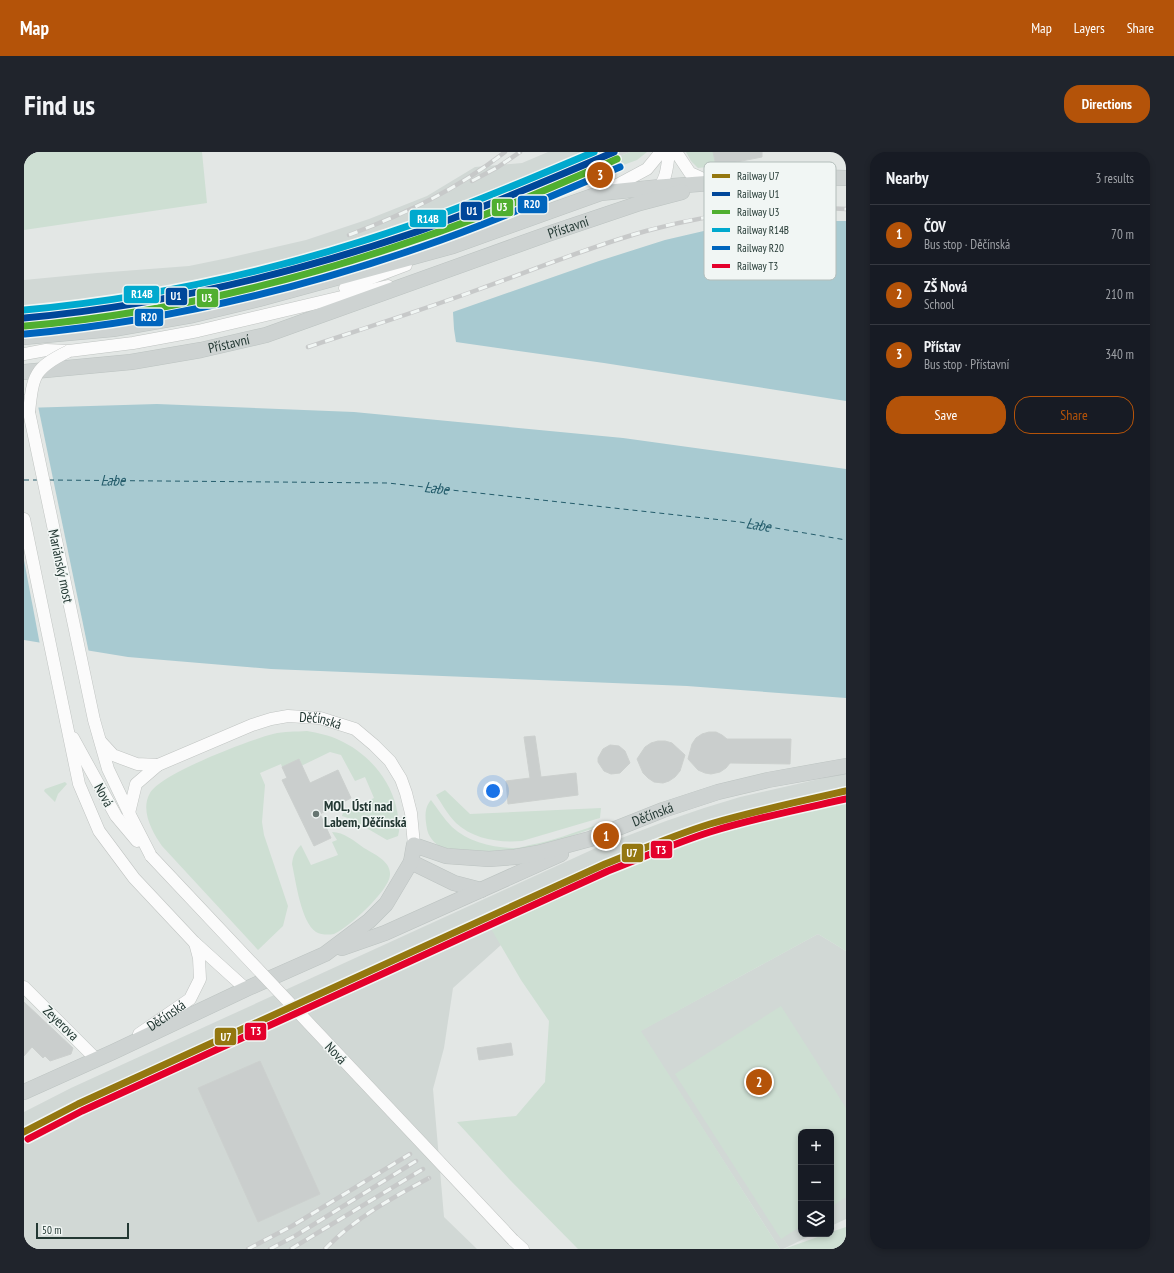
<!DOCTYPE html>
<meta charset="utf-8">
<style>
:root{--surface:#171b24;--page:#20242c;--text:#f1f3f6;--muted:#9ea1a6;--line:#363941;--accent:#b45309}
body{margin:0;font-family:"PT Sans Narrow",sans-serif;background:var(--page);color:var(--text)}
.controls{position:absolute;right:12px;bottom:12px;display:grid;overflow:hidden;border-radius:8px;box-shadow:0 2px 6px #0003}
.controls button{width:36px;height:36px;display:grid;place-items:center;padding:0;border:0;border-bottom:1px solid var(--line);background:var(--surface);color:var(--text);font:20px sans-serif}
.scale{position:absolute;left:12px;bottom:10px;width:93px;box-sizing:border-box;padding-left:4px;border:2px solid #233833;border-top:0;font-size:11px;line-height:14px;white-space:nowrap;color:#233833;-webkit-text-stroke:3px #f1f6f4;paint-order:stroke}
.you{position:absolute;left:469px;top:639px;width:14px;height:14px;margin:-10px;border:3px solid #fff;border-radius:50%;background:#1a73e8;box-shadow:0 0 0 6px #1a73e833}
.badge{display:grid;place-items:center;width:26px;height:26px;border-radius:50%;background:var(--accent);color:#fff;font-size:13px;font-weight:700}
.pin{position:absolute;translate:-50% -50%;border:2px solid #fff;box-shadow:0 1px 4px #0006}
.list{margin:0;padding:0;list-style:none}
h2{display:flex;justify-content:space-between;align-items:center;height:52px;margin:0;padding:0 16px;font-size:17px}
h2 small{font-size:13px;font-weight:400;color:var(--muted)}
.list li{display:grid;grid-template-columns:26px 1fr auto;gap:12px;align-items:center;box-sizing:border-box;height:60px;padding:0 16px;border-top:1px solid var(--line)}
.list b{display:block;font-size:15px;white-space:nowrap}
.list p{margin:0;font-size:13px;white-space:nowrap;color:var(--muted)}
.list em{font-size:13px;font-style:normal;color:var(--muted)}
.actions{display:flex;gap:8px;padding:12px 16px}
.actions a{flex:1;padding:9px 0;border:1px solid var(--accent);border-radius:16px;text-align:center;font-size:14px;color:var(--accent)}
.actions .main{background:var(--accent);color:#fff}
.icon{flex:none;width:22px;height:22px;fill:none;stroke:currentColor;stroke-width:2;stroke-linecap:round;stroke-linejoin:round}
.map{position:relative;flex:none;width:822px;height:1097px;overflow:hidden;border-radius:16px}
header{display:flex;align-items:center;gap:24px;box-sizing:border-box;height:56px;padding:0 20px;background:var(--accent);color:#fff}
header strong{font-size:19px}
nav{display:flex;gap:22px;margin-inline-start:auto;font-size:14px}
.intro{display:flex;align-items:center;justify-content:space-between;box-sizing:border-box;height:96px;padding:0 24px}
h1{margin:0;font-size:28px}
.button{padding:10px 18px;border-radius:16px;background:var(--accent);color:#fff;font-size:14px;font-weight:700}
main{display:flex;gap:24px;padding:0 24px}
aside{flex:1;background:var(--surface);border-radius:16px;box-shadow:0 2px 6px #0003}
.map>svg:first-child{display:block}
.built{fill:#d1d8d5}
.green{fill:#cedfd3}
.water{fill:#a8cad1}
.pier{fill:#e3e7e5}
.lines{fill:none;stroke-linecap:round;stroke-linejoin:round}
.ferry{stroke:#255d6c;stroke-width:1;stroke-dasharray:5 4;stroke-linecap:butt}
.building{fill:#cacecd;stroke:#ccd0ce}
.minor-casing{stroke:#c0c4c2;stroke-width:13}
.major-casing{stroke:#bcc3c1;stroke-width:16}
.minor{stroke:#fbfbfb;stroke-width:12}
.major{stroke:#ced3d2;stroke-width:15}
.rail-casing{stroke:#c7c9c9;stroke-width:4.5}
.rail{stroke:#f1f6f4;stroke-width:3;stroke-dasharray:9;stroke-linecap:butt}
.minor-bridge-casing{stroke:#c0c4c2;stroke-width:13;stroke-linecap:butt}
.minor-bridge{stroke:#fbfbfb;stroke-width:12}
.rail-1-casing{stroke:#f1f6f4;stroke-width:10}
.rail-2-casing{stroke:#f1f6f4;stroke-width:10}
.rail-3-casing{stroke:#f1f6f4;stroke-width:10}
.rail-4-casing{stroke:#f1f6f4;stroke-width:10}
.rail-5-casing{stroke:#f1f6f4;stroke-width:10}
.rail-6-casing{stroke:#f1f6f4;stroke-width:10}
.rail-1{stroke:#947710;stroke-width:7}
.rail-2{stroke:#00479a;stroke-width:7}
.rail-3{stroke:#50af30;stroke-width:7}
.rail-4{stroke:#00a9ce;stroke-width:7}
.rail-5{stroke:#0065bd;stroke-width:7}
.rail-6{stroke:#e4002b;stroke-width:7}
.poi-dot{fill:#667571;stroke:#f1f6f4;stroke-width:1.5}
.labels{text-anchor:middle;stroke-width:3;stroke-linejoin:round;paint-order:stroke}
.street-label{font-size:14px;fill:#233833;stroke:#f1f6f4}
.poi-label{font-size:14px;font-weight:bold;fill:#233833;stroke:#f1f6f4;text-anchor:start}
.water-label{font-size:15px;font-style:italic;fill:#255d6c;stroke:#f1f6f4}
.key{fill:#f1f6f4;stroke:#b3bdba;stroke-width:1}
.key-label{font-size:11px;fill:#233833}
.line-badge{stroke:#f1f6f4;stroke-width:1.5}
.badge-label{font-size:11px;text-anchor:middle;font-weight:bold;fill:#fff}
</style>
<header>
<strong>Map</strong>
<nav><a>Map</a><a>Layers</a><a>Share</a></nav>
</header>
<div class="intro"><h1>Find us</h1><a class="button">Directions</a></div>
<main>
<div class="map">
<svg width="822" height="1097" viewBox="0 0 822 1097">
<rect width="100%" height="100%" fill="#e3e7e5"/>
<!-- built -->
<path class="built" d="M 524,0 L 606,0 L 558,20 L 553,30 L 386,93 L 278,127 L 222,141 L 120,162 L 24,175 L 0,176 L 0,128 L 73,121 L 165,114 L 204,106 L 282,88 L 345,67 L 403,44 L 451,15 L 498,11 Z
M 822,621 L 822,649 L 724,672 L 652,695 L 585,721 L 467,775 L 477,793 L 429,836 L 420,896 L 409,937 L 420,1065 L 453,1097 L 0,1097 L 0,960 L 47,936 L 574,695 L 642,669 L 680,656 L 716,645 Z
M 794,782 L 822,799 L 822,1067 L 807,1074 L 807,980 L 777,980 L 777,1082 L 790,1082 L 759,1097 L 756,1097 L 616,879 Z"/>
<!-- green -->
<path class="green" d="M 0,0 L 178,0 L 183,51 L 0,78 Z
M 606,0 L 623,0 L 613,8 L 553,30 L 558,20 Z
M 662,0 L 689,0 L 692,14 L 674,16 L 667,9 Z
M 283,579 C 294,581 305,583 315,588 C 342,600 365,625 372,654 C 374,664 377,674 374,684 L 363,688 L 327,667 L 318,664 L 319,661 L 350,646 L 341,625 L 331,629 L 317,603 L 306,600 L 277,614 L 275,608 L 258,615 L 257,612 L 236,621 L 241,633 L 238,670 L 240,683 L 264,754 L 259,774 L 234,798 L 138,694 C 128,680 116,658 126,641 C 138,621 225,588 249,582 C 260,579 272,580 283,579 Z
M 41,630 L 43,632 L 34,642 L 31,650 L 20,639 L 21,637 Z
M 421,638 L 446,662 L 577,656 L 576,666 L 498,689 C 475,691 449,687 432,671 C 424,663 418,652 412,643 Z
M 407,648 C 414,657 420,667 428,675 C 444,690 469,696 491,696 C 495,696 501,694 506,693 C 529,689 551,680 573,673 L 570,676 C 542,686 514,696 485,701 C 475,703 424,698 415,694 C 409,690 404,683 403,677 C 401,666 400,656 407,648 Z
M 822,649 L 822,799 L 794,782 L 617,879 L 756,1097 L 554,1097 L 486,1028 L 433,970 L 492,964 L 521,930 L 525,869 L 497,828 L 466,775 C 528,747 589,717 652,695 C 708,675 765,662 822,649 Z
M 308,680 C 320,680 330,689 340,696 C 350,702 367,709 366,723 C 365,739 324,776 310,782 C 305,783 297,783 292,780 C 277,770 272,730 268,712 C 269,704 271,699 277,693 L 287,713 L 314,703 L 308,690 L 313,688 Z
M 757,854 L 822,956 L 822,1045 L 807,1055 L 807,980 L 777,980 L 777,1074 L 757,1087 L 651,922 Z
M 822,1075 L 822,1097 L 760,1097 L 802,1082 L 807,1082 L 807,1080 Z"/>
<!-- water -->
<path class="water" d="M 773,69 L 822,69 L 822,249 L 580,211 L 432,190 L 430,177 L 429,160 L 575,109 L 641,88 L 697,75 Z
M 133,252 L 330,260 L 599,286 L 822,317 L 822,546 L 663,534 L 247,517 L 104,505 L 0,488 L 0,256 Z"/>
<!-- pier -->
<path class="pier" d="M 0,254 L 14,254 L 65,501 L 16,493 L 0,408 Z"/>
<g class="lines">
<!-- ferry -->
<g class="ferry">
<path d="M 0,328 L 13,328"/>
<path id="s1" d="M 25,328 L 364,331 L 716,370 L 822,388"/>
</g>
</g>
<!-- building -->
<path class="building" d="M 689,0 L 738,0 L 738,5 L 692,14 Z
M 685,580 L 692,580 L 698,583 L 703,587 L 767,587 L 766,612 L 706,611 L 702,616 L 696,620 L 687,622 L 681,621 L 674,618 L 664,607 L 668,592 L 672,586 L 678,582 Z
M 511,584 L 517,625 L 552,621 L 554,643 L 484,652 L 482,629 L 506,626 L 500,585 Z
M 634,589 L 641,589 L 648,591 L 661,603 L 656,619 L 651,625 L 645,629 L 639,631 L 630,630 L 624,626 L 619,621 L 613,607 L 621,595 L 627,591 Z
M 586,593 L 595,594 L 601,599 L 606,611 L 596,621 L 587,622 L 580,619 L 574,610 L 574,606 L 579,597 Z
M 275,607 L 286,631 L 314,618 L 327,646 L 296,662 L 307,686 L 290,694 L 258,628 L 263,626 L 258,615 Z
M 0,850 L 49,896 L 47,902 L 26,909 L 21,904 L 19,906 L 8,895 L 0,904 Z
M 487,891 L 489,903 L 455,908 L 453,896 Z
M 236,909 L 296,1042 L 234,1070 L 174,936 Z"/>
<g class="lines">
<!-- minor casing -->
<g class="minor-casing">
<g id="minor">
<path d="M 652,0 L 666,21 L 688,31"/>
<path d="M 582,39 L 623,17 L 637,0"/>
<path d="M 631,39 C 643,29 643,15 645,0"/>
<path d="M 321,136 L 382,113"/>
<path d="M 0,202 L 22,198 L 45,199 L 109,191 L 174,179 L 364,134"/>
<path d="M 0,249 L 5,260 L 70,568 L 84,617 L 105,661 L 127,704"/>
<path d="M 0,367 L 55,632 L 75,679 L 110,726 L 170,790 L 222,837"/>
<path d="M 49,586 L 92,664 L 113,689"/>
<path d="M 77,590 L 89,603 L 113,612 L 134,613"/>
<path id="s2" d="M 105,661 L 112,632 L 134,613 L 228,573 L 247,567 L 264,564 L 296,566 L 331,577 L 350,593 L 366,609 L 377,627 L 382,641 L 387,661 L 390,693"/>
<path d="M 0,835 L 72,907"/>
<path id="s3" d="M 115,882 L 166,847 L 176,827 L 175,806 L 171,791"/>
<path d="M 489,1088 L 499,1097"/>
</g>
</g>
<!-- major casing -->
<g class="major-casing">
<g id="major">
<path d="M 0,185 L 89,177 L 169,163 L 235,147 L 429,94 L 577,41 L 636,35 L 741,27 L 784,25 L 822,26"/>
<path id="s4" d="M 0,220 L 107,210 L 177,198 L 242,183 L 524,82 L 616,51 L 658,40"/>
<path d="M 387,710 L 430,731 L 457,738"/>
<path d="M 318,796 L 361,781 L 537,702"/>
<path id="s5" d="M 0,940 L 89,900 L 222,837 L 301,802 L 345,769 L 362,752 L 387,710 L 390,693 L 422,704 L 465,707 L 491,705 L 514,701 L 566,687 L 639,658 L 694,640 L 744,628 L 822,614"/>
</g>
</g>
<!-- minor -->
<use href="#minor" class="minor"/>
<!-- major -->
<use href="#major" class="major"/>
<!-- rail casing -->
<g class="rail-casing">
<path id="rail" d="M 448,29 L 474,15 L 496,0
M 325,83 C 383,61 432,38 481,0
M 284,195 C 341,176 398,158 453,138 C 509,118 565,95 622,79 C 687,61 754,53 822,57
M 224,1097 L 268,1074 L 386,1002
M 246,1097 L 271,1084 L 392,1009
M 267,1097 L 399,1017
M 301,1097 C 331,1066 368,1046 405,1026"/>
</g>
<!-- rail -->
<use href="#rail" class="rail"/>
<!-- minor-bridge casing -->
<g class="minor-bridge-casing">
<path id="minor-bridge" d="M 5,260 C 9,223 10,216 45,199
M 127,704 L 489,1088"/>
</g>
<!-- minor-bridge -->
<use href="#minor-bridge" class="minor-bridge"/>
<!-- rail-1 casing -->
<g class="rail-1-casing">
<path id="rail-1" d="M 0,980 L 54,952 L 581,712 C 616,698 650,683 686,672 C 731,659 777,649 822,639"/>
</g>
<!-- rail-2 casing -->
<g class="rail-2-casing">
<path id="rail-2" d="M 0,166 C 133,154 265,123 392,80 C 459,56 525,28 590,0"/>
</g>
<!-- rail-3 casing -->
<g class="rail-3-casing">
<path id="rail-3" d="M 1,174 C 135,162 267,131 394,87 C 462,64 527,36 593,7"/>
</g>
<!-- rail-4 casing -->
<g class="rail-4-casing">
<path id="rail-4" d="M 0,158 C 133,146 264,116 390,72 C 451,51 510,25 570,0"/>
</g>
<!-- rail-5 casing -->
<g class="rail-5-casing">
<path id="rail-5" d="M 1,182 C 136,170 269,139 397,95 C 465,72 530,43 596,15"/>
</g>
<!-- rail-6 casing -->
<g class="rail-6-casing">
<path id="rail-6" d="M 4,987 L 58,959 L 584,719 C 618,706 651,691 686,680 C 731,666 777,657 822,647"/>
</g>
<!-- rail-1 -->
<use href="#rail-1" class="rail-1"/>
<!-- rail-2 -->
<use href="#rail-2" class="rail-2"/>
<!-- rail-3 -->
<use href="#rail-3" class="rail-3"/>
<!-- rail-4 -->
<use href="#rail-4" class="rail-4"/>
<!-- rail-5 -->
<use href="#rail-5" class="rail-5"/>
<!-- rail-6 -->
<use href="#rail-6" class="rail-6"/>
</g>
<!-- markers -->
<circle class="poi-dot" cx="292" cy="662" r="4"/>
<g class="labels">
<!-- street labels -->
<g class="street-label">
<text dy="5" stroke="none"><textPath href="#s4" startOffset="566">Přístavní</textPath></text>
<text dy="5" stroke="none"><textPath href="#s4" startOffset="207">Přístavní</textPath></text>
<text transform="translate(37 414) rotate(78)" y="5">Mariánský most</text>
<text dy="5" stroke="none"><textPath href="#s2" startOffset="231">Děčínská</textPath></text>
<text transform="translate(80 643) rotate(61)" y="5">Nová</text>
<text dy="5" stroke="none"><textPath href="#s5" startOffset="724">Děčínská</textPath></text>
<text dy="5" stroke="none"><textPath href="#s3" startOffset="33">Děčínská</textPath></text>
<text transform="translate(37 871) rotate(44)" y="5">Zeyerova</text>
<text transform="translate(312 901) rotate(47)" y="5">Nová</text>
</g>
<!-- poi labels -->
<g class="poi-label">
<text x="300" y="659">MOL, Ústí nad<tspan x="300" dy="16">Labem, Děčínská</tspan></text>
</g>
<!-- water labels -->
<g class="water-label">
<text dy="5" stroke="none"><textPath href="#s1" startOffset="64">Labe</textPath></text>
<text dy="5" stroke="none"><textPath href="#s1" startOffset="388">Labe</textPath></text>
<text dy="5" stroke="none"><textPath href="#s1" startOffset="712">Labe</textPath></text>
</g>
</g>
<!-- legend -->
<rect x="680" y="10" width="132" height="118" rx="6" class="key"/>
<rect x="688" y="22" width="18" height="4" fill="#947710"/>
<rect x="688" y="40" width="18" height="4" fill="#00479a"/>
<rect x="688" y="58" width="18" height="4" fill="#50af30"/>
<rect x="688" y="76" width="18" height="4" fill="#00a9ce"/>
<rect x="688" y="94" width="18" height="4" fill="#0065bd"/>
<rect x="688" y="112" width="18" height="4" fill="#e4002b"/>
<g class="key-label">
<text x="713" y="28">Railway U7</text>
<text x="713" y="46">Railway U1</text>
<text x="713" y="64">Railway U3</text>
<text x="713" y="82">Railway R14B</text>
<text x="713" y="100">Railway R20</text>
<text x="713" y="118">Railway T3</text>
</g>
<g class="line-badge">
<rect x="493" y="43" width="31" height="19" rx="4" fill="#0065bd"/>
<rect x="467" y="46" width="23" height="19" rx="4" fill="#50af30"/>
<rect x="436" y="49" width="23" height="20" rx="4" fill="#00479a"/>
<rect x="385" y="57" width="38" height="19" rx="4" fill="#00a9ce"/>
<rect x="99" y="133" width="37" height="19" rx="4" fill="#00a9ce"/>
<rect x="141" y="135" width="23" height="19" rx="4" fill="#00479a"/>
<rect x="172" y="136" width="23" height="20" rx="4" fill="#50af30"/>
<rect x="110" y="156" width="30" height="19" rx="4" fill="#0065bd"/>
<rect x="626" y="688" width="23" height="19" rx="4" fill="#e4002b"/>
<rect x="597" y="691" width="23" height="20" rx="4" fill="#947710"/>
<rect x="220" y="870" width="23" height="19" rx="4" fill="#e4002b"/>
<rect x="190" y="875" width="23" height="19" rx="4" fill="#947710"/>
</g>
<g class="badge-label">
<text x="508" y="56">R20</text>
<text x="478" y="59">U3</text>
<text x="448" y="63">U1</text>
<text x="404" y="71">R14B</text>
<text x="118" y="146">R14B</text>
<text x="152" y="148">U1</text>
<text x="183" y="150">U3</text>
<text x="125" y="169">R20</text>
<text x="637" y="702">T3</text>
<text x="608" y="705">U7</text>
<text x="232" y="883">T3</text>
<text x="202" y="889">U7</text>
</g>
</svg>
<div class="controls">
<button>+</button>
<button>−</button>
<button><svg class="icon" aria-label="layers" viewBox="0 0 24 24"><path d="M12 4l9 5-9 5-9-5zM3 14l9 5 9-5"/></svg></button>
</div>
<div class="scale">50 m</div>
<div class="you"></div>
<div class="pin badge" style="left:582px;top:684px">1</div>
<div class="pin badge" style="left:735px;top:930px">2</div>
<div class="pin badge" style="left:576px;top:23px">3</div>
</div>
<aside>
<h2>Nearby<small>3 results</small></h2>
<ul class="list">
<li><span class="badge">1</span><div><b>ČOV</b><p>Bus stop · Děčínská</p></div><em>70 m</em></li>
<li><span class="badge">2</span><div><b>ZŠ Nová</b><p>School</p></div><em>210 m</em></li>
<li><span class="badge">3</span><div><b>Přístav</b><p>Bus stop · Přístavní</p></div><em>340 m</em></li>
</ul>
<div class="actions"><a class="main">Save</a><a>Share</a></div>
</aside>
</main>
